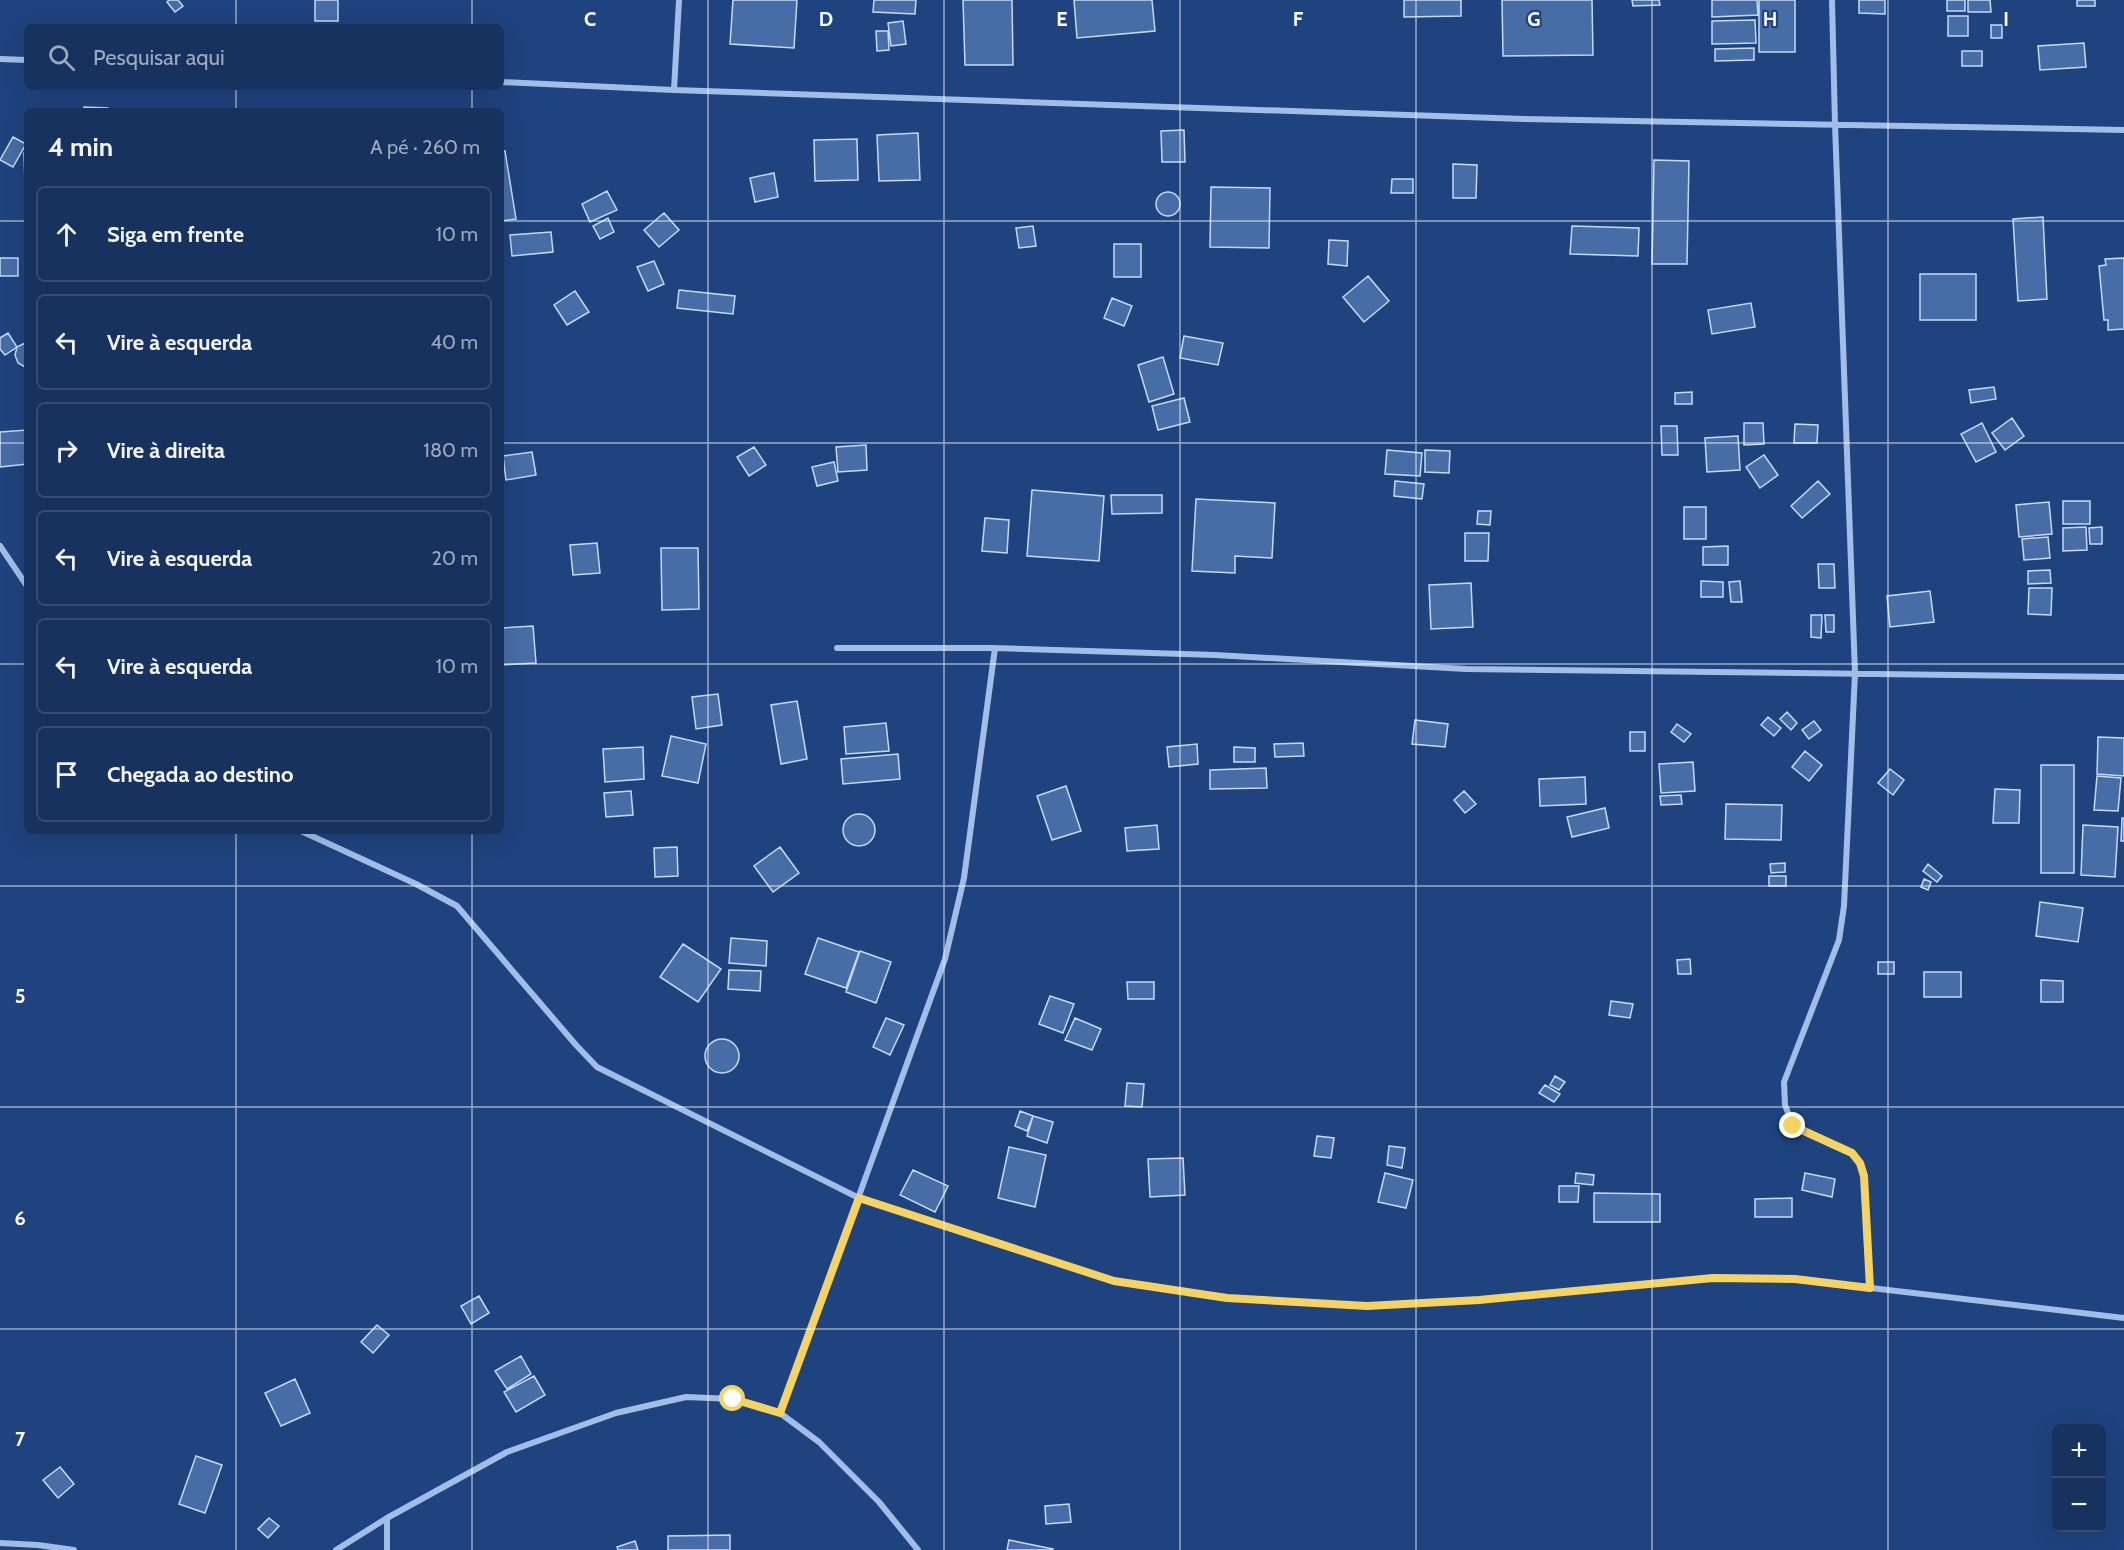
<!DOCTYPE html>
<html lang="pt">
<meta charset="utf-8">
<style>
:root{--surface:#17325e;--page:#243e67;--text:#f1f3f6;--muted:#9eaabc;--line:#364d73}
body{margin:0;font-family:Cabin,sans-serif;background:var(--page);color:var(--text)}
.controls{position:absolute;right:18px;bottom:18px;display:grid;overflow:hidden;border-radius:9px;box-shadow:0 6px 24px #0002}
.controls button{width:54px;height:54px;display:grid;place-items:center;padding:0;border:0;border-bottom:2px solid var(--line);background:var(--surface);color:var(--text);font:30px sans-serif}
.stop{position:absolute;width:18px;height:18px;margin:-14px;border:4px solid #f5d362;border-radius:50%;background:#fff}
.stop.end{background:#f5d362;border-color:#fff;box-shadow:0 2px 6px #0008}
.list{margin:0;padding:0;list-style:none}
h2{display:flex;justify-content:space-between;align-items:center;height:78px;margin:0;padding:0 24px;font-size:26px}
h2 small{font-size:20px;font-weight:400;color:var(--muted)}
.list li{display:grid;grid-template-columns:39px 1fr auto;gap:18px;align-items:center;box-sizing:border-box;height:96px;margin:0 12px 12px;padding:0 12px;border:2px solid var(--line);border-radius:9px}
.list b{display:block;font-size:22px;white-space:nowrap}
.list em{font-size:20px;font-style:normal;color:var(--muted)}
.icon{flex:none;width:33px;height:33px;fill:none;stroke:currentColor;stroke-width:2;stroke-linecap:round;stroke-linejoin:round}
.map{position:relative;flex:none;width:2124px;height:1550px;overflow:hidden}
.search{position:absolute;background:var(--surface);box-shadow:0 6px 24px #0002;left:24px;top:24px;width:480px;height:66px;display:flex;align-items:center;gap:15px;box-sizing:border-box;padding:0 21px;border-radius:9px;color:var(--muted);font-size:22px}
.panel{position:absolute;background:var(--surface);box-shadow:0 6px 24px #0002;left:24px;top:108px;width:480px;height:726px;border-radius:9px}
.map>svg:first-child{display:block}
.building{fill:#476da7;stroke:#c6d9f6;stroke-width:1.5}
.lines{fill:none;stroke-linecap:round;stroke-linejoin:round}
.minor{stroke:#a2bee7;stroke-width:6}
.route{stroke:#f5d362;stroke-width:8}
.grid{fill:none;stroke:#fff;stroke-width:1.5;stroke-opacity:0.55}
.grid-label{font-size:20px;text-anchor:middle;font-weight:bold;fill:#fff;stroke:#1f437e;stroke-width:4.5;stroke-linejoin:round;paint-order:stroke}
</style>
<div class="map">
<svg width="2124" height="1550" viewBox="0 0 2124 1550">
<rect width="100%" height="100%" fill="#1f437e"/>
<!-- building -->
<path class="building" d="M 169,0 L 178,0 L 183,6 L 175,12 L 167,2 Z
M 315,0 L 338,0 L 338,21 L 315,21 Z
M 733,0 L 797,0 L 794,48 L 730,44 Z
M 874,0 L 916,0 L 915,14 L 873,12 Z
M 963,0 L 1012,0 L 1013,65 L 965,65 Z
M 1074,0 L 1152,0 L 1155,31 L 1077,38 Z
M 1404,0 L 1461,0 L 1461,16 L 1404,17 Z
M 1502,0 L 1592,0 L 1593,55 L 1503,56 Z
M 1632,0 L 1659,0 L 1660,5 L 1633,6 Z
M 1712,0 L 1757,0 L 1758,15 L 1712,17 Z
M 1759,0 L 1795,0 L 1795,52 L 1759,52 Z
M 1859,0 L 1885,0 L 1885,14 L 1859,13 Z
M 1947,0 L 1965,0 L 1965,11 L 1947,11 Z
M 1968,0 L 1990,0 L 1991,12 L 1968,12 Z
M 2077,0 L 2095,0 L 2095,6 L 2077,6 Z
M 1948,16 L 1968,16 L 1968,36 L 1948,36 Z
M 1755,20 L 1756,43 L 1712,44 L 1712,21 Z
M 903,21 L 906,44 L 891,46 L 888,23 Z
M 1991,25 L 2002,25 L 2002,38 L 1991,38 Z
M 876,31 L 888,31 L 889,50 L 877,51 Z
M 2084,43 L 2086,67 L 2040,70 L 2038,46 Z
M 1754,48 L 1754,60 L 1715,61 L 1715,49 Z
M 1962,51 L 1982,51 L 1982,66 L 1962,66 Z
M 84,107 L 108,108 L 108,111 L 83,111 Z
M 1184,130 L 1185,162 L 1162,162 L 1161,131 Z
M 918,133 L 920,180 L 879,181 L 877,135 Z
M 13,137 L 26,144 L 13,167 L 0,160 Z
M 857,139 L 858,180 L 815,181 L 814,140 Z
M 505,151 L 516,219 L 501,221 L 501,152 Z
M 24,153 L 27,153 L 27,183 L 25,183 Z
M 1654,160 L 1689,161 L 1687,264 L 1652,264 Z
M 1453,164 L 1477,165 L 1476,198 L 1453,198 Z
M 774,173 L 778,197 L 755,202 L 750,178 Z
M 1392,179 L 1413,179 L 1413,193 L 1391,193 Z
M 1211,187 L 1270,188 L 1269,248 L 1210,247 Z
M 607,191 L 617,210 L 590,222 L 582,204 Z
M1156 204a12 12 0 1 1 24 0a12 12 0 1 1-24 0Z
M 664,213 L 679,230 L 659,247 L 644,230 Z
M 2043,217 L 2047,299 L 2018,301 L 2013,219 Z
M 608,218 L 614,232 L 600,239 L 593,226 Z
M 1033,226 L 1036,246 L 1019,248 L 1016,228 Z
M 1572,226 L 1639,228 L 1638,256 L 1570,254 Z
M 551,232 L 553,252 L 512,256 L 510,235 Z
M 1329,240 L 1348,241 L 1347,266 L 1328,264 Z
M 1114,244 L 1141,244 L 1141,277 L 1114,277 Z
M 0,258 L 18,258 L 18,276 L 0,276 Z
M 2124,258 L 2124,329 L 2108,330 L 2108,320 L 2104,320 L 2099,266 L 2106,265 L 2105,259 Z
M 654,261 L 664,284 L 648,291 L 637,267 Z
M 1920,274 L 1976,274 L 1976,320 L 1920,320 Z
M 1368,276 L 1389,301 L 1364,322 L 1343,297 Z
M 679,290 L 735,296 L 733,314 L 677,308 Z
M 575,291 L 589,312 L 567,325 L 554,305 Z
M 1112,298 L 1132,306 L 1124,326 L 1104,318 Z
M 1751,303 L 1755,327 L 1712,334 L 1708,310 Z
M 8,333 L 17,347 L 5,355 L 0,349 L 0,338 Z
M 1184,336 L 1223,343 L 1218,365 L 1180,358 Z
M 27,342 L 27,367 L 25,367 L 18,363 L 15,355 L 17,347 Z
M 1163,357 L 1174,394 L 1149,402 L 1138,365 Z
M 1994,387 L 1996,399 L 1971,403 L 1969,390 Z
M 1692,392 L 1692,404 L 1675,404 L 1675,393 Z
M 1184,398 L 1190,422 L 1158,430 L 1152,406 Z
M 2012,418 L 2024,436 L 2005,450 L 1992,433 Z
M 1744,423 L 1763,423 L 1764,444 L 1744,445 Z
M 1982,423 L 1996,452 L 1976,462 L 1961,434 Z
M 1795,424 L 1818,425 L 1817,443 L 1794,443 Z
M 1661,426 L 1677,426 L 1678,455 L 1662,455 Z
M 27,430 L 27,464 L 0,467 L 0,432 Z
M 1738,436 L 1740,470 L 1707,472 L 1705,438 Z
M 866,445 L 867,470 L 838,472 L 836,447 Z
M 754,447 L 766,465 L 749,476 L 737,457 Z
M 1387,450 L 1422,453 L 1420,476 L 1385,474 Z
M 1425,450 L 1450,451 L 1449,473 L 1425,472 Z
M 532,452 L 536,475 L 506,480 L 503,456 Z
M 1764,455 L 1778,475 L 1760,488 L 1746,467 Z
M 834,462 L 838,481 L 817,486 L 812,467 Z
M 1395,481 L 1424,484 L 1422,499 L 1394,496 Z
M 1818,481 L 1830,494 L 1802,518 L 1791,506 Z
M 1032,490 L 1104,496 L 1099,561 L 1027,556 Z
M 1111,495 L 1162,495 L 1162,513 L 1112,514 Z
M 1196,499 L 1275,503 L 1272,558 L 1235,556 L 1235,573 L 1192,571 Z
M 2063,501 L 2090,501 L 2090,524 L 2063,524 Z
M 2049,502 L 2052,534 L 2019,537 L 2016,505 Z
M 1684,507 L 1706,507 L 1706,539 L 1684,539 Z
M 1478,511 L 1491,511 L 1490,525 L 1477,524 Z
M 985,518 L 1009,520 L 1007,553 L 982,551 Z
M 2086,527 L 2087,550 L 2063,551 L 2063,528 Z
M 2102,527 L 2102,544 L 2090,544 L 2089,528 Z
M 1465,533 L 1489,533 L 1488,561 L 1465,561 Z
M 2048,537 L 2050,558 L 2024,560 L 2022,539 Z
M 597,543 L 600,573 L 573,575 L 570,545 Z
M 1728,546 L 1728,565 L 1703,565 L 1703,547 Z
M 661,548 L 698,548 L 699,609 L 662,610 Z
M 1818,564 L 1834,564 L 1835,588 L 1819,588 Z
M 2050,570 L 2051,583 L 2028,584 L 2028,571 Z
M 1701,581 L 1723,582 L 1723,597 L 1701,597 Z
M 1740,581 L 1742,602 L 1731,602 L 1729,582 Z
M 1471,583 L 1473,627 L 1431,629 L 1429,585 Z
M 2029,588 L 2052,588 L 2051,615 L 2028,614 Z
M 1930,591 L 1934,622 L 1890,627 L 1887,596 Z
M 1811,615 L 1822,615 L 1821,638 L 1811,637 Z
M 1825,615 L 1834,615 L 1834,632 L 1826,632 Z
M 533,626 L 536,663 L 501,665 L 501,628 Z
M 718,694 L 722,725 L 696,729 L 692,697 Z
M 797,701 L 807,759 L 781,764 L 771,705 Z
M 1787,712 L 1797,723 L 1791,730 L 1780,719 Z
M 1768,717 L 1781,728 L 1774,736 L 1761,725 Z
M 1415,720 L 1448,724 L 1445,747 L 1412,744 Z
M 1814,721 L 1821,730 L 1809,739 L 1802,730 Z
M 886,723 L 889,751 L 846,754 L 844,727 Z
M 1677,724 L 1691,734 L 1684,742 L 1671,732 Z
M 1630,732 L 1645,732 L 1645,751 L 1630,751 Z
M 671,736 L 706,744 L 698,783 L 662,776 Z
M 2098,737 L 2124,738 L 2124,776 L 2097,774 Z
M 1303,743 L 1304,756 L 1275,757 L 1274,744 Z
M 1197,744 L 1198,764 L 1169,767 L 1167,747 Z
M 643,747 L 644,779 L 605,782 L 603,749 Z
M 1234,747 L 1255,748 L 1255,762 L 1234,762 Z
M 1805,751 L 1822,765 L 1809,781 L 1792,767 Z
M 898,754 L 900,779 L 843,784 L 841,759 Z
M 1693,762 L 1695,791 L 1661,793 L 1659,764 Z
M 2041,765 L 2074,765 L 2074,873 L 2041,873 Z
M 1266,768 L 1267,788 L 1210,789 L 1210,770 Z
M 1890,769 L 1904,780 L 1893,795 L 1878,783 Z
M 2097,776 L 2121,778 L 2118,811 L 2094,810 Z
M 1585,777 L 1586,804 L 1540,806 L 1539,779 Z
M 1066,786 L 1081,831 L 1052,840 L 1037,796 Z
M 1995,789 L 2020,790 L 2019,823 L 1993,823 Z
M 631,791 L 633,815 L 606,817 L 604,793 Z
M 1464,791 L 1476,804 L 1465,813 L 1454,800 Z
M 1681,795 L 1682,804 L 1661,805 L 1660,796 Z
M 1726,804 L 1782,805 L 1781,840 L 1725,839 Z
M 1605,808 L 1609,828 L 1572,837 L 1567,817 Z
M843 830a16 16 0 1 1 32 0a16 16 0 1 1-32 0Z
M 2122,818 L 2124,818 L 2124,841 L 2121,841 Z
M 1157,825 L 1159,849 L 1127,851 L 1125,828 Z
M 2083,825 L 2118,827 L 2115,877 L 2081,875 Z
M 677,847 L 678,876 L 655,877 L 654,848 Z
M 780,847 L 799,873 L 773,892 L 754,866 Z
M 1785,863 L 1785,872 L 1771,873 L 1770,864 Z
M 1928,864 L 1942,876 L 1937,882 L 1923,871 Z
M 1769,876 L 1786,876 L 1786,886 L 1769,886 Z
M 1924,879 L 1931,882 L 1928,890 L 1921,887 Z
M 2040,902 L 2083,908 L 2078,942 L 2036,936 Z
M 731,938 L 767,941 L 766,966 L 729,963 Z
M 818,938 L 859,952 L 846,988 L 805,974 Z
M 683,944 L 721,969 L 698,1002 L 660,977 Z
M 860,951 L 891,962 L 876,1003 L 846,992 Z
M 1690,959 L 1691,974 L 1678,974 L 1677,960 Z
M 1878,962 L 1894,962 L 1894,974 L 1878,974 Z
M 729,970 L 761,971 L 760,991 L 728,989 Z
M 1924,972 L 1961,972 L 1961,997 L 1924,997 Z
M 2041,980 L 2063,981 L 2063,1002 L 2041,1002 Z
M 1127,982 L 1154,982 L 1154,999 L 1128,999 Z
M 1050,996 L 1074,1004 L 1063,1033 L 1039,1024 Z
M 1611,1001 L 1633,1004 L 1630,1018 L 1609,1015 Z
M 886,1018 L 904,1025 L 890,1055 L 873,1047 Z
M 1075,1018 L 1101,1029 L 1092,1050 L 1065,1040 Z
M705 1056a17 17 0 1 1 34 0a17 17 0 1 1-34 0Z
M 1555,1076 L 1565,1082 L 1559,1090 L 1550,1085 Z
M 1127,1083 L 1144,1084 L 1142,1107 L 1125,1106 Z
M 1545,1085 L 1560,1094 L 1554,1102 L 1539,1093 Z
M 1020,1111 L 1033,1116 L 1027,1131 L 1015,1126 Z
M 1033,1116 L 1053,1122 L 1047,1143 L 1027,1136 Z
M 1317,1136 L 1334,1138 L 1331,1158 L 1314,1156 Z
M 1389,1146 L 1405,1148 L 1402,1168 L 1387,1165 Z
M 1009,1147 L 1046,1155 L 1035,1207 L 998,1198 Z
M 1183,1158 L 1185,1195 L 1150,1197 L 1148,1159 Z
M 913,1170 L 948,1186 L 935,1212 L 900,1195 Z
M 1385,1173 L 1413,1180 L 1406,1208 L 1378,1202 Z
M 1576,1173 L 1594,1175 L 1593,1185 L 1575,1183 Z
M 1805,1173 L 1835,1179 L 1832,1197 L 1802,1190 Z
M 1559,1186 L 1579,1186 L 1578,1202 L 1559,1202 Z
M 1594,1193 L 1660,1194 L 1660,1222 L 1594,1222 Z
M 1792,1198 L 1792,1217 L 1755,1217 L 1755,1199 Z
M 479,1296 L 489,1313 L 471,1324 L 461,1306 Z
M 377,1325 L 389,1335 L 373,1353 L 361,1342 Z
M 521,1356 L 531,1374 L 507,1389 L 495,1371 Z
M 534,1376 L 545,1395 L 516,1412 L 504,1392 Z
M 295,1379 L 310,1413 L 281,1426 L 265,1393 Z
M 196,1456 L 222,1465 L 205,1513 L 179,1504 Z
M 60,1467 L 74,1484 L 58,1498 L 43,1480 Z
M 1069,1504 L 1071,1522 L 1046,1524 L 1045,1506 Z
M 269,1518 L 279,1526 L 268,1538 L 258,1529 Z
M 730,1535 L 730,1550 L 668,1550 L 668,1536 Z
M 1009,1540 L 1053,1549 L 1052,1550 L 1007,1550 Z
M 635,1541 L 638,1550 L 618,1550 L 617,1547 Z"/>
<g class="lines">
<!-- minor -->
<path class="minor" d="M 1832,0 L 1835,124 L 1855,673 L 1844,906 L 1839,940 L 1784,1082 L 1785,1105 L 1793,1126 L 1852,1153 L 1860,1163 L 1864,1176 L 1870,1288
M 0,59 L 27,60
M 501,82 L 674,90 L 1524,119 L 2124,130
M 674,90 L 679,0
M 0,546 L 27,586
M 837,648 L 995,648 L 1215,655 L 1466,669 L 2124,677
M 301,831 L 416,884 L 457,906 L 576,1045 L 597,1067 L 859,1198 L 1114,1281 L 1227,1298 L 1367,1306 L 1478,1300 L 1713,1278 L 1795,1279 L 2124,1318
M 387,1518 L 387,1550
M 0,1543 L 38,1545 L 74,1550
M 336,1550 L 387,1518 L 507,1452 L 616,1413 L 686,1397 L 733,1399 L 780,1413
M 918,1550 L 879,1502 L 819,1442 L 780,1413 L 945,959 L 964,878 L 995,648"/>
</g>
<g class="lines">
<!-- route -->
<path class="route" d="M 733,1399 L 780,1413 L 859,1198 L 1114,1281 L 1227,1298 L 1367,1306 L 1479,1300 L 1713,1278 L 1795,1279 L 1870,1288 L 1864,1176 L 1860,1163 L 1852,1153 L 1793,1126"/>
</g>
<!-- grid -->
<path class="grid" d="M 236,0 L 236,27M 472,0 L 472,27M 708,0 L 708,1550M 944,0 L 944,1550M 1180,0 L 1180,1550M 1416,0 L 1416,1550M 1652,0 L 1652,1550M 1888,0 L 1888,1550M 236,87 L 236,111M 472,87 L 472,111M 0,221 L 27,221M 501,221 L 2124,221M 0,443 L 27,443M 501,443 L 2124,443M 0,664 L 27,664M 501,664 L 2124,664M 236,831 L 236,1550M 472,831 L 472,1550M 0,886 L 2124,886M 0,1107 L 2124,1107M 0,1329 L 2124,1329"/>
<g class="grid-label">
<text x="590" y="26">C</text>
<text x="826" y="26">D</text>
<text x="1062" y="26">E</text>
<text x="1298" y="26">F</text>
<text x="1534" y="26">G</text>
<text x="1770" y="26">H</text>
<text x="2006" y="26">I</text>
<text x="20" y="1003">5</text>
<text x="20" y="1225">6</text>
<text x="20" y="1446">7</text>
</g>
</svg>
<div class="controls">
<button>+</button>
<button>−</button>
</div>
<div class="stop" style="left:733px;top:1399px"></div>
<div class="stop end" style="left:1793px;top:1126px"></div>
<div class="search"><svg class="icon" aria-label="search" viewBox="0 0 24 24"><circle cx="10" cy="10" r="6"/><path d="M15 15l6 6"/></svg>Pesquisar aqui</div>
<section class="panel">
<h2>4 min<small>A pé · 260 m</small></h2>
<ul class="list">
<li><svg class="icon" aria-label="ahead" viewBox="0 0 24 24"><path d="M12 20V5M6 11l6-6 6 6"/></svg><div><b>Siga em frente</b></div><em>10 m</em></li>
<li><svg class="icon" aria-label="left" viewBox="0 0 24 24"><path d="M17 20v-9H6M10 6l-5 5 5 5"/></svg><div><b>Vire à esquerda</b></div><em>40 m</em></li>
<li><svg class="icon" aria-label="right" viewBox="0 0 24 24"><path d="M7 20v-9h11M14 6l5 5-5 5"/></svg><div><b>Vire à direita</b></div><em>180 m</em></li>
<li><svg class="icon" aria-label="left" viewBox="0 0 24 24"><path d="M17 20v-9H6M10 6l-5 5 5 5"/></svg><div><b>Vire à esquerda</b></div><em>20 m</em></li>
<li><svg class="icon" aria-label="left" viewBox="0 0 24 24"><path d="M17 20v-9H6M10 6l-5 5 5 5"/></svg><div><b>Vire à esquerda</b></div><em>10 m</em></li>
<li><svg class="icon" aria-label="arrive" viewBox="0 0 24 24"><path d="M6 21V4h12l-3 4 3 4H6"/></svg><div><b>Chegada ao destino</b></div></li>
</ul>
</section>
</div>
